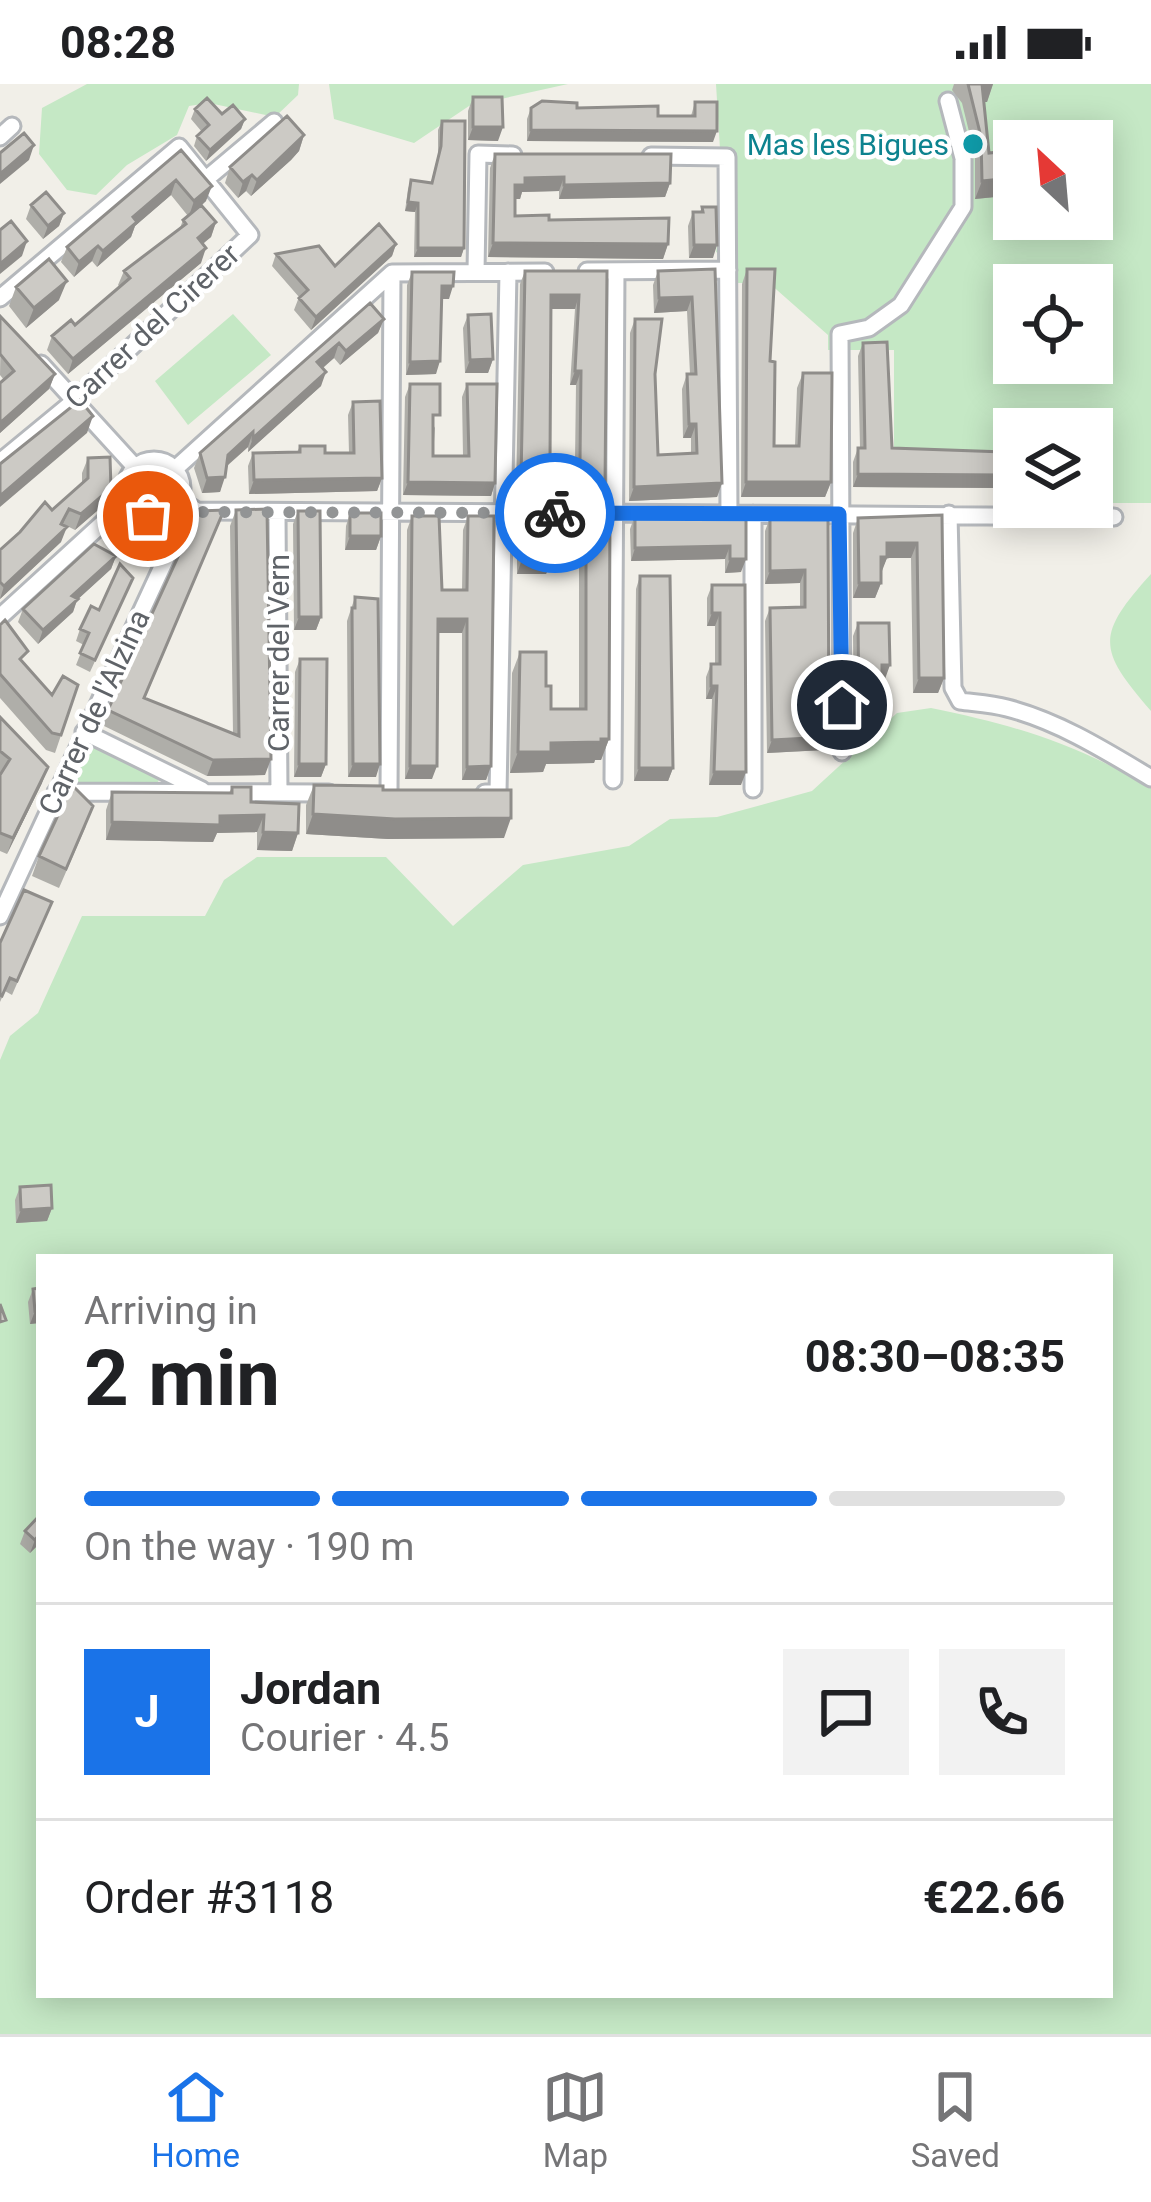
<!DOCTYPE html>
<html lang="en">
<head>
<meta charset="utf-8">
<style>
  :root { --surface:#fff; --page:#f2f2f2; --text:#202124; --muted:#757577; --line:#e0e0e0; --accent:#1a73e8 }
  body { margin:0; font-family:Roboto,sans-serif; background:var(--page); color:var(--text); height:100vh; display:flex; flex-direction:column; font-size:45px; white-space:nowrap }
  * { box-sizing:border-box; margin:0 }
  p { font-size:39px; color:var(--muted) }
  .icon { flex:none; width:66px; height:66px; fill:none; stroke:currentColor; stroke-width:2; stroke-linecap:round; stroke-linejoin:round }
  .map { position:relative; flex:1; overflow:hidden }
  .panel { position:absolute; left:36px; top:1170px; width:1077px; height:744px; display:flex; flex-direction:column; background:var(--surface); border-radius:0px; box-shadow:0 6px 30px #0003 }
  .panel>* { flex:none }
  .needle { width:78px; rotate:334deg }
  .buttons { position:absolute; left:993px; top:36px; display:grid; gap:24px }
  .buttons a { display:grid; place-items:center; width:120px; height:120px; border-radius:0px; background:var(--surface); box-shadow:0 6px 30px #0003; font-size:60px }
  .pin { position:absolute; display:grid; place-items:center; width:102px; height:102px; color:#fff; margin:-51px; border:6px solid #fff; border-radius:50%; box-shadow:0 3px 12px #0007 }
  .courier { position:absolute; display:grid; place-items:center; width:120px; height:120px; margin:-60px; border:9px solid #1a73e8; border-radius:50%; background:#fff; color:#222; box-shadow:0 3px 15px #0007 }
  .head em { font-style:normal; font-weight:700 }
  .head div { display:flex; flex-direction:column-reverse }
  .head { display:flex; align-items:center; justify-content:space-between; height:204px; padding:0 48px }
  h1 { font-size:78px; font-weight:700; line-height:90px }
  .bar { display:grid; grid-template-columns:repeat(4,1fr); gap:18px 12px; align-content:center; height:144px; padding:0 48px }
  .bar i { height:15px; border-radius:9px; background:var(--line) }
  .bar .current { background:var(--accent) }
  .bar p { grid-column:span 4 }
  .line { display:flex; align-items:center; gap:30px; padding:0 48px; border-top:3px solid var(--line) }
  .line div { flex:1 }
  .round { display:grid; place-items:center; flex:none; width:126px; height:126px; border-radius:0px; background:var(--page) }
  .status { display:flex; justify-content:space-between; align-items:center; height:84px; padding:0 60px; background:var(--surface); direction:ltr }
  .status svg { height:33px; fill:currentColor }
  .tab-bar { display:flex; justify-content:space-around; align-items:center; height:168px; border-top:3px solid var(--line); background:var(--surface); font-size:33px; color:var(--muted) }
  .tab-bar a { display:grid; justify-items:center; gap:6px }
  .tab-bar .current { color:var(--accent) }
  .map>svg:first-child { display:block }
  .green { fill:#c5e8c5; fill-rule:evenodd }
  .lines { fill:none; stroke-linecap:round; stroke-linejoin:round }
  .street-casing { stroke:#b5b8bc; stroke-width:21 }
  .street { stroke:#fff; stroke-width:15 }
  .wall { fill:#afaea9; fill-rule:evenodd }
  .shaded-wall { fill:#8f8d8a }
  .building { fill:#cccac5; stroke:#8f8d8a; stroke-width:3; fill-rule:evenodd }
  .done { stroke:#929495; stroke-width:12; stroke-dasharray:0 21.6 }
  .route { stroke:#1a73e8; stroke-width:15 }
  .culture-dot { fill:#0f9aa8; stroke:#fff; stroke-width:4.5 }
  .labels { text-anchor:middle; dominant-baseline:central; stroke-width:9; stroke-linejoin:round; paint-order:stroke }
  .culture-label { font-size:30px; fill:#0d838f; stroke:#fff; text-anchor:end }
  .street-label { font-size:30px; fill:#5f6368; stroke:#fff }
</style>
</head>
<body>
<div class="status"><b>08:28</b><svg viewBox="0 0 49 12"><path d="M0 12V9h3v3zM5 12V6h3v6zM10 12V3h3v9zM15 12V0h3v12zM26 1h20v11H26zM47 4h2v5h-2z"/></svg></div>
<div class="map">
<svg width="1151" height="1950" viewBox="0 0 1151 1950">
  <rect width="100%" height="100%" fill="#f1efe8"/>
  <path class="green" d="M87,0H299L298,11L275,33L209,19L189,22L177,51L127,81L96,111L67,106L39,70L42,24Z
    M329,0H568L469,22L414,59L334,35Z
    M716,0H1151V419H1092V345H1014V419H1005V373L894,372V266H828V251L769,199H737L736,180L716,168L723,114ZM1014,57H1092V135H1014ZM1014,201H1092V279H1014Z
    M233,230L271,271L188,341L155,297Z
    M1151,490V627C1097,565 1096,551 1151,490Z
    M931,624C1019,642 1072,659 1151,703V1950H0V976L10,952L38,929L82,832H205L224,796L257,773H386L453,842L523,781L629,762L670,735L717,733L812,707L897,629ZM39,1173H1110V1911H39Z
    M87,660L157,691L159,696L157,699L68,698Z"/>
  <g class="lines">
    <g class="street-casing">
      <path id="street" d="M0,53L12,42
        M651,72L727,73L729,431
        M205,96L274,38
        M587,187L728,186
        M476,188L478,70L513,71
        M0,214L179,63L250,151L74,317L0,378
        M41,280L135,383
        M126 404a28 28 0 1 1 56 0a28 28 0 1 1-56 0Z
        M175,385L392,189L545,188
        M180,416L197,427L540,429
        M594,429L1114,433
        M277,430L279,709
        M753,430V705
        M949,430L953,604L960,617C975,619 992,620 1007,624C1058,637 1106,667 1151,694
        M0,533L128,416
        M84,648L202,706
        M842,668L840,250L869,244L901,221L963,123V74L948,17
        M613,696L616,187
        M56,708L329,709
        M389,709L392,189
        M485,709H498L508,188
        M0,832L181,442L174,425"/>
    </g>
    <use href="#street" class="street"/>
  </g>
  <path class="wall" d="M954,0H993L987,18H983L989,69L1005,112L975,115V72L962,19L952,6Z
    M473,13L498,57L468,56V27Z
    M695,18L713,58L527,57V35L531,24H577L658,32H691Z
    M195,25L245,35L241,45L206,77L194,62L197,52L202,48L191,35Z
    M442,37L464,164L461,173H414L415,128L405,127L408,105L411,96L431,99L438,71V46Z
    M304,51L299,67L291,76L251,112L246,107L238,114L225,99L230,83Z
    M181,66L206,117L202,121L216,138L211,153L203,160L201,179L68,290L47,266L52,252L75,241L120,203L118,201L124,187L180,144L183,136L188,132L171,111L135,142L131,153L97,183L92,177L74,193L61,178L67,163Z
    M495,70L670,99L665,113L559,115V107L522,108L520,115H515V132L549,136L668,160L663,175L488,173L490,84Z
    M31,121L64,129L59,142L43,155L26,135Z
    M702,123L713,174H689L688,142L693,128H700Z
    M396,160L392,172L311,246L294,226L299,213L272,182L276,170L335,182Z
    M715,185L722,399L717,413L629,417L630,249L635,235L655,290L658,371L691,369V354H683L682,305L687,290H690L687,227L654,229L653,201L658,187Z
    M747,185L770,277L774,362H795L797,304L803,289L831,398L825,413H741L742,200Z
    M525,187H607L605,401L601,414L516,409L520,200ZM551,225H575L570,301H576L575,377H550Z
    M412,188L449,215H442L436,290L406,291L407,201Z
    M16,203L59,216L26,244L9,222Z
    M370,219L384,235L378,249L340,281L334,274L323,284L321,302L248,368V363L226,383L220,408L202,409L194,384L200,369Z
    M468,231L493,275L488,289H465L463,244Z
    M1,232L55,290L49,305L0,349V299L4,296L0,291Z
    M863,259L892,364L1004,391L999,404L853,403V378L858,364H860L858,272Z
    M410,300L435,344L433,372H463L462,313L467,300L495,399L491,412L403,411L405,313Z
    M353,318L382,394L377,407L249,410L248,382L253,369L297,368L300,362L325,369H349L348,331Z
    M88,374L105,420L75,446L63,440L61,458L0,515V466L52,426L82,399V389Z
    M524,424H610L609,655L601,676H595L594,679L546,680L543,688L510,689L512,589L520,568L546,602L551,625H579V481H550L546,490H517V445Z
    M236,426L265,691L207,692L102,641L108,626L218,442L145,614L233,649L230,442Z
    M298,427L321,533L316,546H294L293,440Z
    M350,429L381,452L376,466H345L346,442Z
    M635,431L724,435L741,488L725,489V475L631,477L630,445Z
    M942,431L944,594L938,609H913L911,474H887L881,487V499L875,514H853V449L858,434Z
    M161,432L143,475L127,468L113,455L118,442Z
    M412,432L442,506H462L463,446L468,432L491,682L486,696H462V549H438L432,695H405L407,446Z
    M770,434L828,435L829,653L824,666L767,669L765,537L770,524L800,523V499L765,500V447Z
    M116,472L111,485L77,516L73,528L38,560L18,538L23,525Z
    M640,492L673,684L668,697H634L636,505Z
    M133,494L90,588L76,581L84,561L76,557L80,545Z
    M712,501H745L741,701H709L712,615H706V593L711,580H715V542H707V514Z
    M355,513L376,693H348L347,537Z
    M858,539L885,595H882L877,631H869L866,638H854L853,552Z
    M0,541L24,579L52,611L78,601L55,669L46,666L0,614Z
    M300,575L326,680L321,693H294L295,588Z
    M0,633L42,699L7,770L0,767V691L2,689L0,688Z
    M314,701L504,754L388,755L306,750V721Z
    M232,703L251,718L298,749L292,767L257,766V748L217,749L213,758L106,756V726L112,708L229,709Z
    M86,742L59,804L32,792L39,772Z
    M47,831L12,911L5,907L0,918V859Z
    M20,1103L52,1124L47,1137L16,1139L15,1116Z
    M39,1204V1239L30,1240L28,1218L33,1205Z
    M39,1432V1460L30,1469L20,1460L25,1447Z"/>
  <path class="shaded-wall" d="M982,0H993L987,18H975Z
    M245,35L241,45L206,77L210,66Z
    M473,43H503L498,57L468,56Z
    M531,46L717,47L713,58L527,57Z
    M304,51L299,67L291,76L251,112L257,96Z
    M34,61L29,76L0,100V90Z
    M252,91L246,107L238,114L243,98Z
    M564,93L559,107L522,108L520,115H510L515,101L525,94Z
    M1012,94L1005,112L975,115L982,97Z
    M176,96L171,111L135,142L131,153L97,183L103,167L133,133Z
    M670,99L665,113L559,115L564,101Z
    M212,102L206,117L189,132L194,117Z
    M408,118L418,119L415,128L405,127Z
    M64,129L59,142L43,155L48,142Z
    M216,138L211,153L192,168L198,154Z
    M27,157L22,172L0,190V180Z
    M493,159L668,160L663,175L488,173Z
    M396,160L392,172L311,246L316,233Z
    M694,161H717L713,174H689Z
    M98,162L92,177L74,193L79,178Z
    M206,164L201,179L68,290L73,275Z
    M418,164H464L461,173H414Z
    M67,197L59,216L26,244L34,224Z
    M442,202H453L449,215H437Z
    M551,211H579L575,225H546Z
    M692,213L687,227L654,229L659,214Z
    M384,235L378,249L340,281L346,267Z
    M339,259L334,274L312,293L317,278Z
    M493,275L488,289H465L470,276Z
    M440,277L436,290L406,291L410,278Z
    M575,287H581L576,301H570Z
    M326,288L321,302L248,368L253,354Z
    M55,290L49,305L0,349V339Z
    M93,332L87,349L0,423V412Z
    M689,340H696L691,354H683Z
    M253,348L248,363L222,386L228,371Z
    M858,390L1004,391L999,404L853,403Z
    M225,393L220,408L202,409L207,394Z
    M382,394L377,407L249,410L254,396Z
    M521,396L605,401L601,414L516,409Z
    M408,398L495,399L491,412L403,411Z
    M746,398H831L825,413H741Z
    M722,399L717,413L629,417L634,403Z
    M111,404L105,420L75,446L81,430Z
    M69,425L63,440L67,443L61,458L0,515L4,502Z
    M350,452H381L376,466H345Z
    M887,459H917L911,474H887L882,487H876Z
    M554,460H586L579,481H550L546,490H517L524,469Z
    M730,462L725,475L631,477L635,464Z
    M116,472L111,485L77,516L73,528L38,560L43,546L72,512Z
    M730,475H746L741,488L725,489Z
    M805,486L800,499L765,500L770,487Z
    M859,499H881L875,514H853Z
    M712,529H720L715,542H707Z
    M299,533H321L316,546H294Z
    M438,535H467L462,549H433Z
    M882,581H890L885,595H877Z
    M919,594H944L938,609H913Z
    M711,602H717L712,615H706Z
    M871,617H882L877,631H869L866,638H854L859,625Z
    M829,653L824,666L767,669L772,656Z
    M609,655L601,676H595L594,679L546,680L543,688L510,689L518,668L551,659Z
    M271,675L265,691L207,692L213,676Z
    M299,680H326L321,693H294Z
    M353,680H380L376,693H348Z
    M410,682H437L432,695H405Z
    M491,682L486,696H462L467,683Z
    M48,683L42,699L7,770L13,754Z
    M639,684H673L668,697H634Z
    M714,688H746L741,701H709Z
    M313,730L511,734L504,754L388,755L306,750Z
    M264,731L257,748L217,749L213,758L106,756L112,738Z
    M263,748L298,749L292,767L257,766Z
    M52,1124L47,1137L16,1139L21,1126Z
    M39,1226V1239L30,1240L35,1227Z
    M39,1451V1460L30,1469L35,1456Z"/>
  <path class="building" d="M968,0H982L989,69L1009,67L1012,94L982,97L981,53Z
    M473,13H502L503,43H473Z
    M207,14L222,30L233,21L245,35L210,66L197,52L209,41L195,25Z
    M542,17L577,19V24L658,22V32H695V18H717V47L531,46V24Z
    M287,32L304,51L257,96L252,91L243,98L230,83Z
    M442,37H465L464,164H418V119L408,118L411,96L432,99L441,62Z
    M24,49L34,61L0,90V69Z
    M181,66L212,102L194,117L176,96L133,133L137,138L103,167L98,162L79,178L67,163Z
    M495,70H671L670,99L564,101V93L525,94V101H515V132L549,131V136L669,134L668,160L493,159Z
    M46,108L64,129L48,142L31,121Z
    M201,121L216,138L198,154L206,164L73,275L52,252L71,236L75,241L130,194L124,187L186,140L183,136Z
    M702,123H716L717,161H694L693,128H703Z
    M11,137L27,157L0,180V146Z
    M379,140L396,160L316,233L299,214L308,206L276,170L319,162L335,182Z
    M49,175L67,197L34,224L16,203Z
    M715,185L722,399L634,403L635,235H662L655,290L658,371L697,369L696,340H689L687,290H696L692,213L659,214L658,187Z
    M747,185H775L770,277L775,278L774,362H799L803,289H832L831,398H746Z
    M525,187H607L605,401L521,396ZM551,211H579L575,287H581L580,377H550Z
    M412,188H454L453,202H442L440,277L410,278Z
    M370,219L384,235L346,267L339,259L317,278L326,288L253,354V348L228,371L225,393L207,394L200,369Z
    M491,230L493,275L470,276L468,231Z
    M0,232L55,290L0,339V299L14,287L0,270Z
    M887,258L892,364L1004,368V391L858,390V364H865L863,259Z
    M410,300H440V331H433V372H469L467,300H497L495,399L408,398Z
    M80,316L93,332L0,412V380Z
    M380,317L382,394L254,396L253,369L300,368V362H325V369H354L353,318Z
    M110,373L111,404L81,430L69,425L61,440L67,443L4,502L0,498V466L20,448L45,418L52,426L88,394V374Z
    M134,423L161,432L147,461L131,454L118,442Z
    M524,424H610L609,655H601V658L551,659V668H518L520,568H546V602H551V625H586V460H554V469H524Z
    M267,425L271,675L213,676L108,626L199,427L224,426L144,614L239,652L236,426Z
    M298,427H320L321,533H299Z
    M350,429H381V452H350Z
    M724,430V435L746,434V475H730V462L635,464V431Z
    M942,431L944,594H919L917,459H887V473H881V499H859L858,434Z
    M412,432H439L442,506H467L468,432H494L491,682L467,683V535H438L437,682H410Z
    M770,434L828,435L829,653L772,656L770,524L805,523V486L770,487Z
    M94,460L116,472L72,512L78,515L43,546L23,525Z
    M120,480L133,494L95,576L80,569L89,549L80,545L91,522L99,526Z
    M640,492H670L673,684H639Z
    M712,501H745L746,688H714L717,602H711V580H720V529H712Z
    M355,513L378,515L380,680H353L352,524H355Z
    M5,536L28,567L20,575L52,611L63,592L78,601L61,651L52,649L0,590V541Z
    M858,539H889L890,581H882V617H871V625H859Z
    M300,575H327L326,680H299Z
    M0,633L48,683L13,754L0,749V691L10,675L0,667Z
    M72,701L93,722L66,785L39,772Z
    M314,701L383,702V706H511V734L395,735L313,730Z
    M232,703H251V718L299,720L298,749L263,748L264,731L220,732V741L112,738V708L232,709Z
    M24,806L52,818L17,897L10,894L2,912L0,911V859Z
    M51,1101L52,1124L21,1126L20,1103Z
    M39,1204V1226L35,1227L33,1205Z
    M0,1220L6,1236L0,1238Z
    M39,1432V1451L35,1456L25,1447Z"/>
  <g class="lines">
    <path class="done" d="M148,432H162L180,416L197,428L555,429"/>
    <path class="route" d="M555,429L839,430L842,621"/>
  </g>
  <circle class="culture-dot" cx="973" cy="60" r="12"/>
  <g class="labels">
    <g class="culture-label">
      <text x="949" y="60">Mas les Bigues</text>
    </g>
    <g class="street-label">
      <text transform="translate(152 242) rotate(-43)">Carrer del Cirerer</text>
      <text transform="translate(278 569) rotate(-90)">Carrer del Vern</text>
      <text transform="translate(94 628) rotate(-65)">Carrer de l'Alzina</text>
    </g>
  </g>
</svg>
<div class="buttons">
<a><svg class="needle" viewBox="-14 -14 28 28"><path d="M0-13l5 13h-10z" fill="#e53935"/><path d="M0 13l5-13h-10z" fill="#757577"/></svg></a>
<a><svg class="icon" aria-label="locate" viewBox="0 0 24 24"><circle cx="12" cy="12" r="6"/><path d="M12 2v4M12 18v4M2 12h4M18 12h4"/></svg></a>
<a><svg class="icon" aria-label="layers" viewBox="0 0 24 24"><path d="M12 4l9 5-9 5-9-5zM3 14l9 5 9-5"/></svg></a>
</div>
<div class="pin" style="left:148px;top:432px;background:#ea580c"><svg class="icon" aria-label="bag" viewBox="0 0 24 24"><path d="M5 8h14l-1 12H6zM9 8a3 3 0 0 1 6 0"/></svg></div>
<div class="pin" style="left:842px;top:621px;background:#1f2937"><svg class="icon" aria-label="home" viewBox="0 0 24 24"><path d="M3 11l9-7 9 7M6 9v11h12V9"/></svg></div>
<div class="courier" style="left:555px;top:429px"><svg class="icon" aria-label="bike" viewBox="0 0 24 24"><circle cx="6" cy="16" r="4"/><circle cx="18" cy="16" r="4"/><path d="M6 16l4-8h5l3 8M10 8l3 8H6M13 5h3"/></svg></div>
<section class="panel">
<div class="head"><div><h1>2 min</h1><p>Arriving in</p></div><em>08:30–08:35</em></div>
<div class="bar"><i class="current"></i><i class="current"></i><i class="current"></i><i></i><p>On the way · 190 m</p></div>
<div class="line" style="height:216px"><b class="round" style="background:var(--accent);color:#fff">J</b><div><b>Jordan</b><p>Courier · 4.5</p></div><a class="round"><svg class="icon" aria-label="chat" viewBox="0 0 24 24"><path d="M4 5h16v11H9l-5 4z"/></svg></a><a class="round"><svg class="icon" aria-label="phone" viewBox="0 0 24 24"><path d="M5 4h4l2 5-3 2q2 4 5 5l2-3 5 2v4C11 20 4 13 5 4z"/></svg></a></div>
<div class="line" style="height:156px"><div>Order #3118</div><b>€22.66</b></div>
</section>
</div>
<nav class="tab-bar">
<a class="current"><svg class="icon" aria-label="home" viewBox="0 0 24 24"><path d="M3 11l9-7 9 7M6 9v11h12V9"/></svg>Home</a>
<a><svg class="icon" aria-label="map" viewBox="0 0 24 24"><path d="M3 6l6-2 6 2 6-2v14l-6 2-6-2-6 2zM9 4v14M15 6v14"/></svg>Map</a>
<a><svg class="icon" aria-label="saved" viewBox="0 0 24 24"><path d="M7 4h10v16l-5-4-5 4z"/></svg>Saved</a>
</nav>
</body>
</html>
